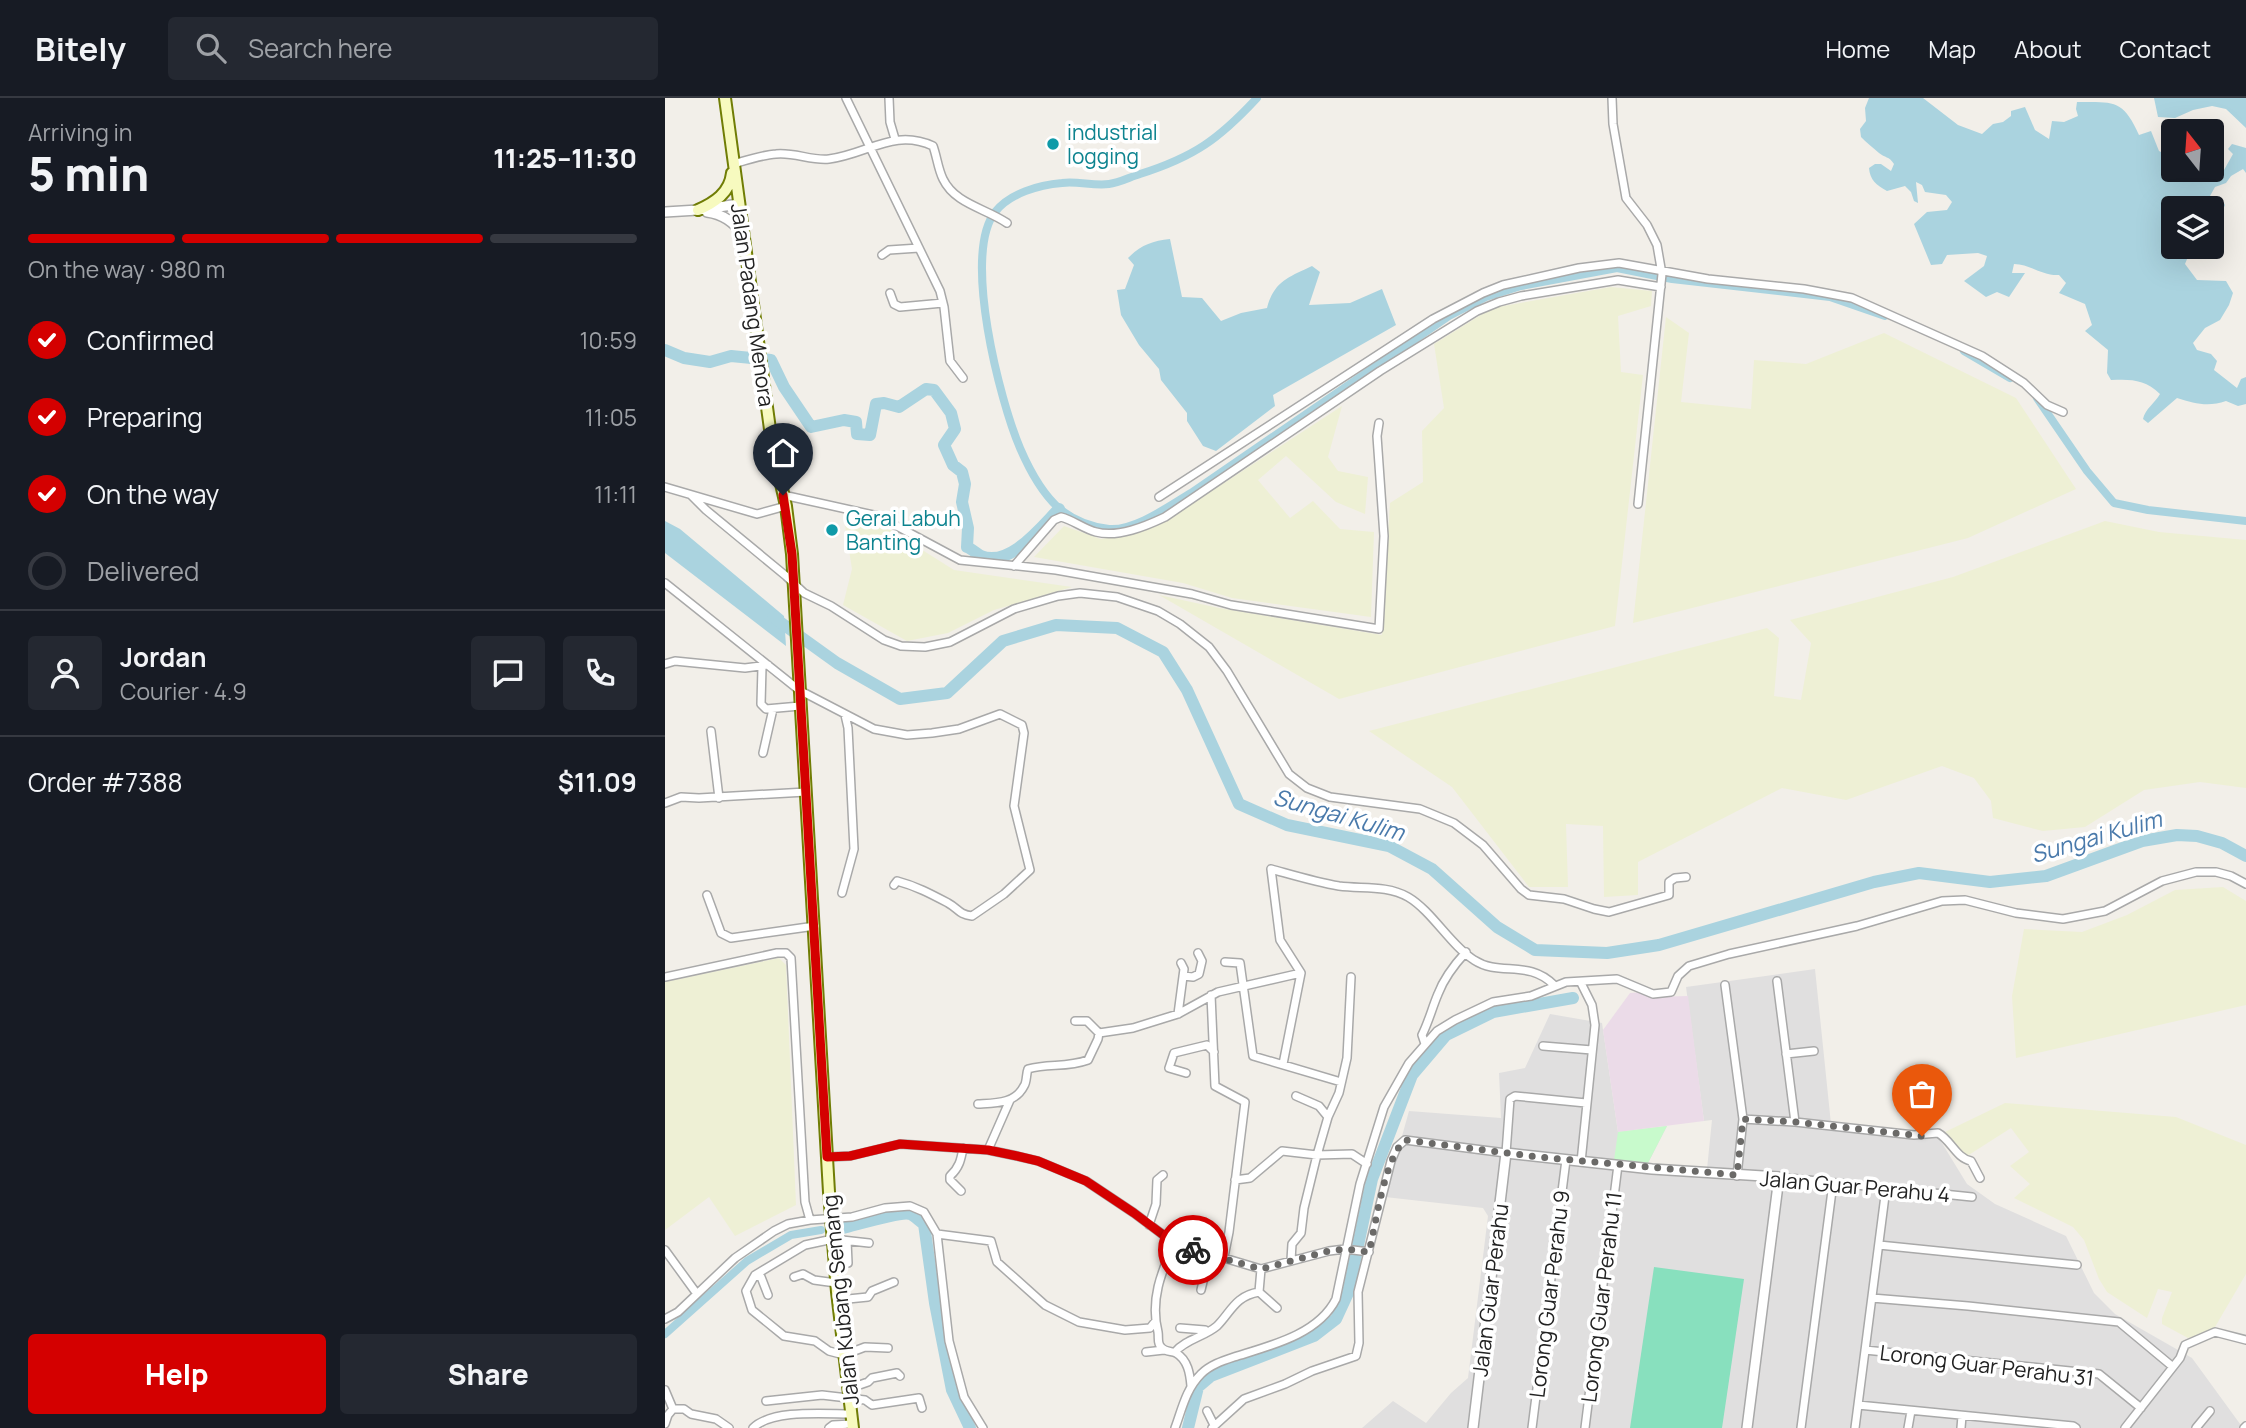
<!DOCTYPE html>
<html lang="en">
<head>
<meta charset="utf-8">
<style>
  :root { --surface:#171b24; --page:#242831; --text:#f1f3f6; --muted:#9ea1a6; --line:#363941; --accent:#d40000 }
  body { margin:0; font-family:Manrope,sans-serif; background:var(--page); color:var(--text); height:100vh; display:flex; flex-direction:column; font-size:26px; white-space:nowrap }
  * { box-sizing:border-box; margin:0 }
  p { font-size:23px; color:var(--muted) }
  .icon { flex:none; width:38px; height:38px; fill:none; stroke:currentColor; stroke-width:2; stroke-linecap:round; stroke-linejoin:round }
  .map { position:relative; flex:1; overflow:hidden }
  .panel { display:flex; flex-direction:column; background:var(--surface); width:665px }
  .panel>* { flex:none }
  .needle { width:46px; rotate:343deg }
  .tools { position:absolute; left:1496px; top:21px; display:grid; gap:14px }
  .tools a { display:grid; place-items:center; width:63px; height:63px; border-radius:7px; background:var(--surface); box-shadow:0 7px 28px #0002; font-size:35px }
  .pin { position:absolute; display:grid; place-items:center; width:60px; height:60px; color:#fff; margin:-72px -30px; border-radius:50% 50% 50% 0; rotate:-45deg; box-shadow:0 0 7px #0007 }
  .pin .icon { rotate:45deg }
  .courier { position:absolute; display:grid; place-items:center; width:70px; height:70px; margin:-35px; border:5px solid #d40000; border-radius:50%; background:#fff; color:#222; box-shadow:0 2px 9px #0007 }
  .summary em { font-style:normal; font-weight:800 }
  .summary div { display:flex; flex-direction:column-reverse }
  .summary { display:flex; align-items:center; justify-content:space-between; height:119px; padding:0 28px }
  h1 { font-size:46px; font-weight:800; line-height:52px }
  .bar { display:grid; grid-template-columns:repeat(4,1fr); gap:10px 7px; align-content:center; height:84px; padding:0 28px }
  .bar i { height:9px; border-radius:5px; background:var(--line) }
  .bar .current { background:var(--accent) }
  .bar p { grid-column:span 4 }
  .line { display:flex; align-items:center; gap:18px; padding:0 28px; border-top:2px solid var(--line) }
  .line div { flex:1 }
  .round { display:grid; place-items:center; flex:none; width:74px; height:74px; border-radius:7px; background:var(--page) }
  ol { padding:0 28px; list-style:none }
  li { display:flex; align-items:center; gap:21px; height:77px }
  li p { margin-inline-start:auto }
  li .icon { padding:7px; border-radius:50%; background:var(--accent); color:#fff; stroke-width:4 }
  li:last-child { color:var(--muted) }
  li i { width:38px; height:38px; border:4px solid var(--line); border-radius:50% }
  .cta { display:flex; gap:14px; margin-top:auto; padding:14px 28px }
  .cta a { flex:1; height:80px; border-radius:7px; background:var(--accent); color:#fff; font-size:28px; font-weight:800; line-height:80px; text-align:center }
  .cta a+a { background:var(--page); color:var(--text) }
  header { display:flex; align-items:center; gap:42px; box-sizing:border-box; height:98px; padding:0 35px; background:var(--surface); border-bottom:2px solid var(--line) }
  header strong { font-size:33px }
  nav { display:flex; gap:38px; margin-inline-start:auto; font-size:24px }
  .search { width:490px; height:63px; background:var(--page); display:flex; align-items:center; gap:18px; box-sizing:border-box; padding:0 24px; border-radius:7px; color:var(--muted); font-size:26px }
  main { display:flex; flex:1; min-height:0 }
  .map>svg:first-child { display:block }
  .residential { fill:#e0dfdf }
  .industrial { fill:#ebdbe8 }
  .farmland { fill:#eef0d5 }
  .park { fill:#c8facc }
  .pitch { fill:#88e0be }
  .water { fill:#aad3df }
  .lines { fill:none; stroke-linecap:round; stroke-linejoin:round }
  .canal { stroke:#aad3df; stroke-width:8 }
  .river { stroke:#aad3df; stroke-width:12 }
  .minor-casing { stroke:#a9a9a9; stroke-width:10 }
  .tertiary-casing { stroke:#a9a9a9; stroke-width:12 }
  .secondary-casing { stroke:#707d05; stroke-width:14 }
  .minor { stroke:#fff; stroke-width:7 }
  .tertiary { stroke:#fff; stroke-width:9 }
  .secondary { stroke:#f7fabf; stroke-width:10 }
  .done { stroke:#6b6a68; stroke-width:7; stroke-dasharray:0 12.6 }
  .route { stroke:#d40000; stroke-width:9 }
  .culture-dot { fill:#0f9aa8; stroke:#fff; stroke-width:2.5 }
  .labels { text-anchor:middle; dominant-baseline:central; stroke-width:7; stroke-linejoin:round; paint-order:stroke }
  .culture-label { font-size:21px; fill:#0d838f; stroke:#fff; text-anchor:start }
  .street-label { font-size:21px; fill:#222; stroke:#fff }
  .water-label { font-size:23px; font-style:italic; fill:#4a7aab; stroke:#fff }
</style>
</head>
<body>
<header>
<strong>Bitely</strong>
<div class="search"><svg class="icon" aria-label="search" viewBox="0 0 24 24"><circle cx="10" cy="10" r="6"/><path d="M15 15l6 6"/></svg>Search here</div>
<nav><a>Home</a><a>Map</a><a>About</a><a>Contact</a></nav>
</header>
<main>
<section class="panel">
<div class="summary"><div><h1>5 min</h1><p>Arriving in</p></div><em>11:25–11:30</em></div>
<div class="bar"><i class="current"></i><i class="current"></i><i class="current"></i><i></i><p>On the way · 980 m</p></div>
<ol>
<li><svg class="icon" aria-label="check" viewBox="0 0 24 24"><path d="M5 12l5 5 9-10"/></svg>Confirmed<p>10:59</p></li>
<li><svg class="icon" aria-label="check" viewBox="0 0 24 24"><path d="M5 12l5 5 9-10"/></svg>Preparing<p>11:05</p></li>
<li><svg class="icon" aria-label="check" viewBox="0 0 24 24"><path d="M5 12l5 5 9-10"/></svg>On the way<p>11:11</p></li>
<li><i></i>Delivered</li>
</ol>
<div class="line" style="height:126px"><a class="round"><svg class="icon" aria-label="person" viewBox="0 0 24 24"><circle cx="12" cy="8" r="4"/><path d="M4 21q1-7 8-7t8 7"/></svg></a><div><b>Jordan</b><p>Courier · 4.9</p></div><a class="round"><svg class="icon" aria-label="chat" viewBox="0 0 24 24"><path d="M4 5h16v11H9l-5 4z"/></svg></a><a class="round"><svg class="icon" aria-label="phone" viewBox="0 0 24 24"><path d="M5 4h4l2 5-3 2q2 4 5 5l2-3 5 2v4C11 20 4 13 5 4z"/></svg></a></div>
<div class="line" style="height:91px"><div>Order #7388</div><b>$11.09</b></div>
<div class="cta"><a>Help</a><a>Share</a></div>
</section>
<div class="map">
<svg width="1581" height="1330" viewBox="0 0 1581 1330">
  <rect width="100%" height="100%" fill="#f2efe9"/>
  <path class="residential" d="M1150,871L1166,1026L1272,1037L1302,1086L1330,1106L1401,1138L1429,1195L1450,1216L1527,1260L1578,1330H697L728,1303L761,1325L786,1295L803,1280L823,1118L818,1110L720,1099L744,1013L836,1020L834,975L860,970L885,916L937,925L953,1034L1002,1028L983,1065L1042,1071L1047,1022L1039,1023L1021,889Z"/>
  <path class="industrial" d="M977,894L985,899L1023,898L1039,1023L953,1034L938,932L965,895Z"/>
  <path class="farmland" d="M946,189L987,193L986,208L953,218L956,274L978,277L950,528L674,601L494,497L554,510L717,537L725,405L758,384L757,333L779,310L769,246L827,210Z
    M1001,219L1024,235L1016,304L1086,311L1089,262L1141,266L1219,235L1351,300L1411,391L1303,440L968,525Z
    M677,308L663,359L673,373L703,379L700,416L671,404L621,358L593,382L625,420L648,403L675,431L709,434L706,519L567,500L518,485L369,459L399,428L436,441L476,434L519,411Z
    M179,421L213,424L289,472L407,489L329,512L283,535L242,543L178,507L187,471Z
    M1440,423L1494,434L1581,442V690L1535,684L1479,692L1420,729L1378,733L1328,720L1326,703L1309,680L1277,668L1181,702L1117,690L973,764V797L939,799L938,728L901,726L903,789H864L787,689L704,633L1102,530L1114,540L1109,598L1136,602L1146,545L1125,522L1288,479Z
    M1558,789L1581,803V907L1351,960L1347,898L1359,831L1417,834L1462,817L1510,792Z
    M114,860L121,867L131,1107L70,1138L44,1099L0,1132V884Z
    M1340,1005L1511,1019L1581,1047V1176L1550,1229L1535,1237L1523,1240L1497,1226V1220L1507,1194L1493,1191L1482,1220L1442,1194L1434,1181L1419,1142L1408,1129L1349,1100L1365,1086L1345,1068L1364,1054L1346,1030L1299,1060L1280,1034Z"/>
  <path class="park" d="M1002,1028L983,1065L949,1062L953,1034Z"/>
  <path class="pitch" d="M989,1169L1079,1181L1057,1330H965Z"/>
  <path class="water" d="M1204,0H1258L1293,27L1317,36L1328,26L1338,24L1346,18V13L1360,9L1370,32L1384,41L1387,23L1399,24L1413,18L1411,11L1412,4C1449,4 1458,1 1474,37L1486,33L1494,53L1502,57L1508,54V72H1529L1532,83L1544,79L1552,71L1559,72L1568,56L1563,51L1567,46L1581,50V75L1578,71L1566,78L1561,85L1550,89L1545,98L1557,102L1560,107C1557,114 1555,121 1547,123V110H1508V149H1527L1520,166L1532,182L1561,183L1568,195L1564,207L1555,222L1540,230L1528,245L1532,252L1546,256L1552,263L1549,272L1572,290L1576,281L1581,279V306L1573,308L1561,303C1544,309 1530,306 1512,300L1483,325L1478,321C1480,311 1490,305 1495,296C1480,281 1465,281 1446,282L1442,275L1443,252L1420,233L1427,227L1420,206L1394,195L1401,185L1394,177C1377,178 1365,166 1349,166L1347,175H1360L1344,199L1332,194L1321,199L1299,183L1319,168L1322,158L1313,155L1282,157L1277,166L1266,167L1249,126L1262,114L1282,112L1287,104L1281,97L1260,94L1257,87L1251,84L1253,105L1249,103L1246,94L1240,88L1222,93C1211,87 1205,82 1204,70L1210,66H1216L1226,73L1229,66C1224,58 1220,60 1214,55C1208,50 1201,44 1196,39L1195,31L1201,23L1200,10Z
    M1489,0H1581V30L1561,11L1547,8L1528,12L1510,20L1493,19Z
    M505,141L517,199L537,200L556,223L576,215L602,210C609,183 624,179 647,168L655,174L644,207L685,205L717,191L731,227L608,297L610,308L551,353L538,348L522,323V315L496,282L494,271L474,247L456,217L452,192L460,191L469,167L463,160C476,147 487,143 505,141Z
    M0,423L15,431L119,518L121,548L0,455Z"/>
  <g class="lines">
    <path class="canal" d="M592,0C554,41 529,59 475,76C465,79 454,85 444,86C429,88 412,83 397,85C374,87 345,95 330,114C297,157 335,303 355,350C364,371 378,397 396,412C410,423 426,429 444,431C470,433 504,408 526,395L784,218L821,199L856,188L952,170L1007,181L1165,199L1220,218
      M1299,253L1345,280
      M1372,300L1422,373L1449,405L1483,412L1581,423
      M0,1236L82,1163L126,1137L156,1132"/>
    <path class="river" d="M0,252L19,260L45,264L66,258L106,262L119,289L146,329L179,322L191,324L192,336L205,337L211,306L219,305L234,309L261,291L269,292L286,315L290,331L279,347L288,367L297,374L300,386L297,404L303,430L302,449C307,451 312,456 316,458C345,470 377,428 394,411
      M108,519L172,565L235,601L282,595L338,543L391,527L452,530L498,554L522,592L574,706L622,727L724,748L767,771L832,829L870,852L942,855L994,847L1209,784L1254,775L1325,784L1381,778L1477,743L1512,737L1532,738L1557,745L1581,758
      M178,1130C191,1127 236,1113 245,1116C250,1118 254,1123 259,1126L270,1205L287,1292L305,1330
      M523,1330L533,1289L546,1278L649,1238L671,1221L683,1195L707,1081L747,977L781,937L828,914L908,900"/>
    <g class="minor-casing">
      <path id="minor" d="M181,0L275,193L279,209L285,263L298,280
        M224,0L225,24L230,41
        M947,0L948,26L961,100L982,127L992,147L997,176L973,406
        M68,66C82,62 97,57 111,56C129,54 147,63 164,61C203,56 229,30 268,48C272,59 273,71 278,81C290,106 320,110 342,125
        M217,157L224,152L254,150
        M225,195L229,206L235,209L278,205
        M0,389L92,416L121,408
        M26,397L41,412L121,478L139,495L166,508L219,542L236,548L260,549L285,544L349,511L393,498L415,495L452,499L493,513L515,526L544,549L562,573L624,676L642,690L665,699L755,711L789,725L818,747L856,791L864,797L899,801L929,811L944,814L1004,797V784L1010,780L1021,779
        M118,397L213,418L295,462L391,472L527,496L566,507L714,531L719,438L712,338L714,325
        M494,399L768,221L818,195L838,187L914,170L954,165L1043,181L1139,191L1187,200L1317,258L1359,285L1382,307L1398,314
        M349,468L389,422L396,419C408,422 419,431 431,434C453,440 481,428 500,419L715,273L812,213L834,204L856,198L953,182L996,189
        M0,485L134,592L209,631L242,637L267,635L294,631L335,616L357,627L359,635L349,708L365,772L339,796L307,818C293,816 294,811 283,805C266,796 251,788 232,783L229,787
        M0,566L10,563L80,570L103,567
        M97,569L96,606L101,611L135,608
        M46,633L54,700
        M98,655L108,611
        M0,705L16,699L34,700L141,694
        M177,795L189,751L183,630L180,617
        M42,797L56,835L66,840L150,828
        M560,864L575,865L588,958L676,984
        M518,878L528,879L534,876L537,863L533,855
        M0,879L112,855H121L126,860L140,1104L145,1122
        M1112,883L1130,1024
        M916,885L927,907L930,927L916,1064
        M1060,887L1078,1021L1072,1078
        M546,897L550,988L580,1004L564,1134L559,1159
        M513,916L519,871L516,865
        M410,923H422L434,935L468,930L513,916L553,894L636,875
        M760,946L757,937C764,923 767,910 773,896C779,880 789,867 801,854
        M878,948L927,952
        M1121,956L1149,953
        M618,966L636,875L615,842L606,771C628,777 651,784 674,788C697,791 722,787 743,799C767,813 786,848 809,862C835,879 863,861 889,887
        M521,975L504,970L509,955L542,947L549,954
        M631,998L654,1008L663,1019
        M313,1006C330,1005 350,1006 359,988C362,984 361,976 363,971C384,965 401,970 423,962L433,941L434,935
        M1078,1021L1130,1024L1249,1037L1273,1035C1286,1042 1291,1060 1306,1063L1315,1080
        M323,1052L345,1002
        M162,1059L185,1058L235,1046L323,1052L352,1058L373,1063L421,1083L469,1115L509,1145L596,1171L664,1153L680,1151L704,1154
        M1114,1079L1307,1099
        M570,1082L585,1080L617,1053L652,1057L687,1056L702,1066
        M296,1093L285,1082V1078C294,1070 296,1062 298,1050
        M484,1127L491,1106L492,1082L498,1077
        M272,1136L326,1143L332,1164L380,1207L414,1224L460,1232L485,1230L489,1225
        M204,1145L168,1141L140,1147L90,1177L81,1193L87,1212L119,1238L150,1243L164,1253L179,1257L200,1249L223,1250
        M509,1145C496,1175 485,1202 493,1234C494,1240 492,1245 496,1249C500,1254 506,1253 511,1255C523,1262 525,1276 526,1288
        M1214,1147L1412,1167
        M0,1152L32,1196
        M536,1154V1165L541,1171L536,1192
        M626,1162L627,1146L636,1135L639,1110L652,1057L663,1019L674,995L682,960L686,879
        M170,1167L183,1165L182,1143
        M596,1171L594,1194L612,1210
        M90,1177L96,1179L103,1197
        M129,1179L138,1176L149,1182L171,1185
        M1207,1200L1303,1208L1454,1224L1508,1269
        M173,1202L203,1199L207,1193L229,1184
        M0,1221L13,1214L70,1160L109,1133L123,1126L145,1122L187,1119L220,1110L245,1108L259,1114L272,1136L284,1243L299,1299L318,1330
        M515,1230L540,1232
        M1200,1252L1434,1276L1476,1310
        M481,1254L499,1252
        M510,1254C521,1241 539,1239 552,1228C566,1214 570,1198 594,1194
        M183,1291L203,1284L207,1280L232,1275L235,1278
        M0,1292L8,1311
        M101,1303L157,1297L200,1302L207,1307L254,1300L257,1310
        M1193,1307L1408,1328L1411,1330
        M8,1311H19L26,1316L51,1321L64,1330
        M542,1313L549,1327
        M0,1326L3,1317L8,1311
        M88,1330C107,1311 160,1316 186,1316
        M164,1330L168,1327L187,1326
        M510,1330C517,1311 521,1291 536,1276C545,1267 557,1263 569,1259C604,1248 653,1237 671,1201L695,1086L719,1009L744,965L772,933L790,922L828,904L866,898L901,884L952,881L988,896L1006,894L1013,878L1024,868L1064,856L1192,828L1277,803L1300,802L1351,815L1398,821L1440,813L1497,783L1531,774H1551L1566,778L1581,786
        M547,1330L579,1301L620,1286L647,1273L691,1258L694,1245L693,1194L726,1063L732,1049L740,1042L841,1055L845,1001L850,998L921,1005
        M867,1330L901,1062
        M920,1330L953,1067
        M1136,1330L1168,1085
        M1190,1330L1221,1090
        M1243,1330L1246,1313
        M1296,1330L1297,1318
        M1460,1330L1515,1260L1520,1247L1550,1234L1581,1242
        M1531,1330L1545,1313
        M1579,1330L1581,1328"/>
    </g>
    <g class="tertiary-casing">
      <path id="tertiary" d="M0,114L33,112L74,106
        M42,114C58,116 68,124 78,136
        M808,1330L841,1055L987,1071L1114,1079L1082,1330"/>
    </g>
    <g class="secondary-casing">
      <path id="secondary" d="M60,0L107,346L121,408L127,456L164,1094L172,1194L188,1330
        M33,112C49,105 65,95 67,75"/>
    </g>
    <use href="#minor" class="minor"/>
    <use href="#tertiary" class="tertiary"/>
    <use href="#secondary" class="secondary"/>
  </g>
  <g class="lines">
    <path class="done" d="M528,1152L596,1171L664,1153L680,1151L704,1154C711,1126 719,1061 740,1042L874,1059L1072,1077L1078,1021L1130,1024L1257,1038"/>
    <path class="route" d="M118,397L127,456L162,1059L185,1058L235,1046L323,1052L352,1058L373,1063L421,1083L469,1115L509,1145L528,1152"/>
  </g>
  <g class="culture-dot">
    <circle cx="388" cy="46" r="7"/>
    <circle cx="167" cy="432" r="7"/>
  </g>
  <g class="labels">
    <g class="culture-label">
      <text x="402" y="34">industrial<tspan x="402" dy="24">logging</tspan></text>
      <text x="181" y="420">Gerai Labuh<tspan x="181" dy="24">Banting</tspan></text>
    </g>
    <g class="street-label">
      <text transform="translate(88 207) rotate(82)">Jalan Padang Menora</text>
      <text transform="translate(1190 1088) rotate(5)">Jalan Guar Perahu 4</text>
      <text transform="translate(825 1192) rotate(-83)">Jalan Guar Perahu</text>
      <text transform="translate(884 1196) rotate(-83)">Lorong Guar Perahu 9</text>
      <text transform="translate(936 1199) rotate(-83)">Lorong Guar Perahu 11</text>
      <text transform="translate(175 1202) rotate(-96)">Jalan Kubang Semang</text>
      <text transform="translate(1322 1267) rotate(7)">Lorong Guar Perahu 31</text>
    </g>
    <g class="water-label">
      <text transform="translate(674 716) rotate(16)">Sungai Kulim</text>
      <text transform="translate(1431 738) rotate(-16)">Sungai Kulim</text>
    </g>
  </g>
</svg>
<div class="tools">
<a><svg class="needle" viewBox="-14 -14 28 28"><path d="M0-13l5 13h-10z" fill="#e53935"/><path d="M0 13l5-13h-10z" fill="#9ea1a6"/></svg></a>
<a><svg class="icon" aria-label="layers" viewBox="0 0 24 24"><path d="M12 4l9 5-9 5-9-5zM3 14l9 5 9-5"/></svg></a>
</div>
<div class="pin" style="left:1257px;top:1038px;background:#ea580c"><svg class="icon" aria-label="bag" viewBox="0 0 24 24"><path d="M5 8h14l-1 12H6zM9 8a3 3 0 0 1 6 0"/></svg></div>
<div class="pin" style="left:118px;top:397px;background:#1f2937"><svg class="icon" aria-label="home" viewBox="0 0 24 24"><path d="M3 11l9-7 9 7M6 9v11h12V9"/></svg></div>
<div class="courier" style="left:528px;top:1152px"><svg class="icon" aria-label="bike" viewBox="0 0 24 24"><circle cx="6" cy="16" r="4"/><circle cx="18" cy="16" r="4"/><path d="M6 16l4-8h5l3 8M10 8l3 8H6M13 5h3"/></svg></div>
</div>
</main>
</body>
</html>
